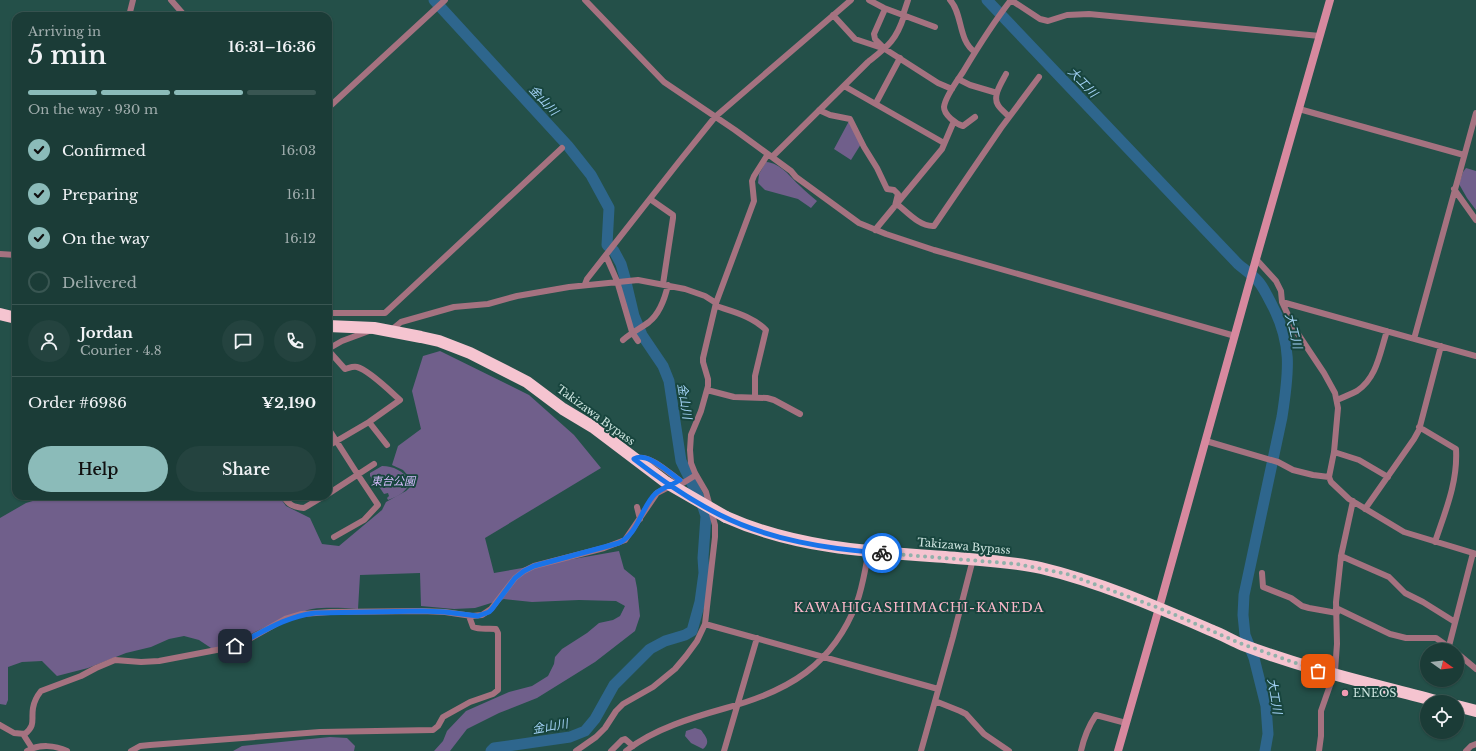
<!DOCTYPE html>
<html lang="en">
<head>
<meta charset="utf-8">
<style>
  :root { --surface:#1b3c37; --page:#24433f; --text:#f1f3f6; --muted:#a0adad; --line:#395652; --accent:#8bbbb9 }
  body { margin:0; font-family:"Libre Baskerville","Noto Sans JP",serif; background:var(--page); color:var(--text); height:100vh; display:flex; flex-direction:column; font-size:15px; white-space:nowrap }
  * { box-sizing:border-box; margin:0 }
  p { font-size:13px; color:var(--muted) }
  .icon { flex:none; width:22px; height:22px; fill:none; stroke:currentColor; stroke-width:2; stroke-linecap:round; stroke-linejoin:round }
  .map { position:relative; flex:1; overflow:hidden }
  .panel { position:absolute; left:12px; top:12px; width:320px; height:488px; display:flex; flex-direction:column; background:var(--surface); border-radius:12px; box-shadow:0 1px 3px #0004,0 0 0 1px var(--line) }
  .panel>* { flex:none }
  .needle { width:26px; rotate:104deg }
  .fabs { position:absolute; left:1420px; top:643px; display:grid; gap:8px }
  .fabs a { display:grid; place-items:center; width:44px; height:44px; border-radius:50%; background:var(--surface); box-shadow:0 1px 3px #0004,0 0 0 1px var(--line); font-size:20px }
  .pin { position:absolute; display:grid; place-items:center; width:34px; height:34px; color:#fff; margin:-17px; border-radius:8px; box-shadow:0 2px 6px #0006 }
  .courier { position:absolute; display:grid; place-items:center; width:40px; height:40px; margin:-20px; border:3px solid #1a73e8; border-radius:50%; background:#fff; color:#222; box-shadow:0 1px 5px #0007 }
  .headline em { font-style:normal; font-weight:600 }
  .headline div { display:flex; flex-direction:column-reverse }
  .headline { display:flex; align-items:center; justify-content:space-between; height:68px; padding:0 16px }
  h1 { font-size:26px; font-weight:600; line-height:30px }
  .bar { display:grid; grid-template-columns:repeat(4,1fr); gap:6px 4px; align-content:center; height:48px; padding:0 16px }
  .bar i { height:5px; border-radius:3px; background:var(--line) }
  .bar .selected { background:var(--accent) }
  .bar p { grid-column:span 4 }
  .line { display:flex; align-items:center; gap:10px; padding:0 16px; border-top:1px solid var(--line) }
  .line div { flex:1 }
  .round { display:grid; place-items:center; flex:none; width:42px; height:42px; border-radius:21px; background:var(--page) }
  ol { padding:0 16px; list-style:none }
  li { display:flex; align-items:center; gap:12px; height:44px }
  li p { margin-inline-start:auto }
  li .icon { padding:4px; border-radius:50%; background:var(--accent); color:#111; stroke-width:4 }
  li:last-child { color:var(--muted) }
  li i { width:22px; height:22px; border:2px solid var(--line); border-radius:50% }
  .cta { display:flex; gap:8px; margin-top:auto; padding:8px 16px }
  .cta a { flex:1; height:46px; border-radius:24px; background:var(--accent); color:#111; font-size:16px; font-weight:600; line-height:46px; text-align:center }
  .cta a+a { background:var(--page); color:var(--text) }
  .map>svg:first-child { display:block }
  .green { fill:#705f8b }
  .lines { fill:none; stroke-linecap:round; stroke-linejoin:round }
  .river { stroke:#2e668d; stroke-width:11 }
  .street { stroke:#a57280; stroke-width:6 }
  .secondary { stroke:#d7899f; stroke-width:8 }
  .highway { stroke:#f5c4d0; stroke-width:12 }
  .highway-bridge { stroke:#f5c4d0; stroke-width:12 }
  .done { stroke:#92b1ab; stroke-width:4; stroke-dasharray:0 7.2 }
  .route { stroke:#1a73e8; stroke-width:5 }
  .poi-dot { fill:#f19ab2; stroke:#18453e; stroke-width:1.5 }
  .labels { text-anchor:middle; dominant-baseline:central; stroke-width:4; stroke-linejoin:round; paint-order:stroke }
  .street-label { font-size:11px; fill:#cee5e0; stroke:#18453e }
  .park-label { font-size:11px; font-style:italic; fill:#d3bbfb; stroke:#18453e }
  .poi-label { font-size:11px; fill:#cee5e0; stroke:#18453e; text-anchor:start }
  .water-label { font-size:12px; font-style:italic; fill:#a2d1f4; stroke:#18453e }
  .quarter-label { font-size:13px; letter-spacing:1px; fill:#fab7c9; stroke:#18453e }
</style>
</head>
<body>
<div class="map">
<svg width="1476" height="751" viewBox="0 0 1476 751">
  <rect width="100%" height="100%" fill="#245049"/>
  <path class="green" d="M849,121L861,144L851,160L834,149Z
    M766,162C781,163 790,177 800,186C805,191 811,196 817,201L811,208L798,199L765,190L758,183L759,174Z
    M1466,168L1476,171V210L1467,198L1459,184L1463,172Z
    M440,351L529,395L574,435L601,468L485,538L494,573L619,551L624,569L635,578L637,588L640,616L635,631L595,662L537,698L499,713L467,729L450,751H434L443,741L447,731L466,711L509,692L532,686L548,676L554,664L555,657L562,649L587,633L599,623L613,620L620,616L625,606L616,601L579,600L532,602L504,599L475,608L454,609L421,606L420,573L360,575L358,609C343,608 327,607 312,609C306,610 300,613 294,615C267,624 243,639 217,652L199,640L184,636L169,639L151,647L126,653L88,668L57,676L42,661L22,662L8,667V700L6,705L0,704V518L26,503L49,496H279L286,506L310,518L322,544L339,546L382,510L386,502L406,491L411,486V479L403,470L392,465L398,446L421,429L412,391L423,356Z
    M382,466C394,466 402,471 410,480C409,491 398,496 388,500L387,498L389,496L388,493L384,494L378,485L380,483L377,478L373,480L370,476V473Z
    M695,728L701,730C706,737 711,742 703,749L691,743L685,736L686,731Z
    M330,737L347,738L355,746L354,751H233L242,746Z"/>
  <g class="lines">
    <path class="river" d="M434,0L568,146L591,175L609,208L607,245L614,251L621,264L625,278L634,316L642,335L663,366L669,381L681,461L702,504L706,516L703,558L704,573L700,602L692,631L685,635L665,641L650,649L614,685L595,719L585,731L570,737L494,748L491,751
      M987,0L1238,264C1244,269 1251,274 1257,280C1263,286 1266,294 1270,301C1293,342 1289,372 1282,417L1244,595L1243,615L1245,635L1254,658L1266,706L1268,734L1265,751"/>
    <path class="street" d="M171,0L185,16
      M585,0L664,82L735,130L791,171L796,177L859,223L886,234L934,250L1235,336
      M869,0L884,8L935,27
      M950,0C963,14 958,41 975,52
      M1011,0L1040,19L1048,21L1067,15L1089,14L1320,36
      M833,15L855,39L885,49L938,83L952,89
      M903,15L908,0
      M129,16L133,0
      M885,49L875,39L874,34L885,9
      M1006,74C1002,82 992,96 998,105C1000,109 1006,113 1009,117
      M958,79L970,85L997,93
      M844,86L944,143
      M876,103L900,58
      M328,108L445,0
      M1299,109L1464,155
      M819,110L830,115L850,119L864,147L877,168L887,189L894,190L898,194L895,206
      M975,117L963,126C956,124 944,115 944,107C945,97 957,81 963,72C978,47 993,23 1011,0
      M772,157L868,62C887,47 896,41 904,16
      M1454,189L1476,220
      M650,199L673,215V218L663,284
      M897,204C907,212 920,227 934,226L1001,128L1039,77
      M875,230L942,149L954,121
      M0,254L16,255
      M606,256L617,281L632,332L638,341
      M1256,259L1276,281L1281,291L1282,302L1294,328L1324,373L1335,393L1338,408L1334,452L1329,477L1331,482L1349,499L1404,532L1476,554
      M585,284L587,279L678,163L715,117L851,0
      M1282,302L1476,356
      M716,306C734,312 752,316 766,330L755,376V397
      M328,313H385L562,148
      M390,331L401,322L454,307L488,304L517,296L569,287L638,280L685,289L705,296L716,303
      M1414,339L1476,113
      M623,340C631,333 641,328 649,322C659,314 665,298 668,285
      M328,349L342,341L369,331
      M328,350L345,369C349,368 353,366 357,367C369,370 391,392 400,400L369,422L328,446
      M707,390L734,397L767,398L774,400L800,414
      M1337,400C1344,397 1351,394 1357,391C1377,378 1380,352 1387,331
      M369,422L387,445
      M1419,427L1456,449C1458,482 1445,512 1435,542
      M328,428L358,475L378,505L364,520L334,537
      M1206,441L1278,462L1293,470L1313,475L1329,477
      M1334,452L1359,460L1388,477
      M636,458C652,455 670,474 683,483L696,475
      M328,494L374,464
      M283,496C289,505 293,507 304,508L324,496
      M637,507L640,519
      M1365,509L1414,439L1419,430L1441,346
      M1341,556L1389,577L1405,593L1423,602L1455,622
      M1262,573L1263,587L1291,598L1302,606L1309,608L1337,613
      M1336,608L1390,634L1406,638H1436L1453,650
      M705,624L938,689
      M1449,646L1473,553
      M1457,653L1476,669
      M935,701L960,711L966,714L984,734L1009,751
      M0,725L14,733L25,734C36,725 31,720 33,708C34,702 37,696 41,691L81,676L96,668L115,660L141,662L159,661L227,648L244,642L285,619L302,614L330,612L422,611L445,612L472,616L482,615L491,609L515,578L524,571L534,566L604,548L625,540L657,493L680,481
      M23,734L32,748
      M27,751C39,744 55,745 67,751
      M131,751L140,746L150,745L320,732L433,730L438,726L443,717L470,702L493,694L498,690V633L496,629C488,628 480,630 473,627L469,616
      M576,751L596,737L605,728L616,711L623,704L653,687L675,669L686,656L697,641L705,624L715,537V525L706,492L695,473L691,463L690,450L691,435L701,411L708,386V379L703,362V358L716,303L754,201L752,181L754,176L768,154
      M611,751L622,740L625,739L633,746
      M626,751C653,729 694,717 726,708C789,691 833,665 857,602C863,586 865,568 869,552
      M724,751L757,638
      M921,751L953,637L973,559
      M1081,751C1084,737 1088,727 1096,715L1126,723
      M1319,751L1321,736V711L1335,671L1337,644L1336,602L1341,556L1353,501
      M1466,751L1471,746L1476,744"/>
    <path class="secondary" d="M1118,751L1159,608L1256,259L1330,0"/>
    <path class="highway" d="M0,314L16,318
      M328,326L374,328L421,337L439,341L470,353L527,382L563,409L593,427L667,483
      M726,517C795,548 870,552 945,557C977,560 1009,561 1041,568C1100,582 1157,607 1213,631C1223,635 1233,641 1243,645C1309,670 1373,684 1440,702
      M1457,706L1476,711"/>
    <path class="highway-bridge" d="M667,483L726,517"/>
  </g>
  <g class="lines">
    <path class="done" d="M882,553L1017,564L1067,574L1159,608L1242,644L1318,671"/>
    <path class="route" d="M235,646C263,632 284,617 315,613L422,611L445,612L478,616L489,612L492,609L515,578L524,571L534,566L619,543C638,534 641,508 655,494C662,488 672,485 680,480C669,473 647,451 634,459C661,480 690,500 720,515C770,540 827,549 882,553"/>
  </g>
  <circle class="poi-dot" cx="1345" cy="693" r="4"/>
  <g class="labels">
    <g class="street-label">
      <text transform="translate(596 415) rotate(36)">Takizawa Bypass</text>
      <text transform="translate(964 546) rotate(5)">Takizawa Bypass</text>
    </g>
    <g class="park-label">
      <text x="393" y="481">東台公園</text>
    </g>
    <g class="poi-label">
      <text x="1353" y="693">ENEOS</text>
    </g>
    <g class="water-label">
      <text transform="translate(1083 82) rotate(46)">大工川</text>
      <text transform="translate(544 100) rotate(47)">金山川</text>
      <text transform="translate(1294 331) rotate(76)">大工川</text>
      <text transform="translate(685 401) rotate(81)">金山川</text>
      <text transform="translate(1275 696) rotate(80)">大工川</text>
      <text transform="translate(550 726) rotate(-10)">金山川</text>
    </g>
    <g class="quarter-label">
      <text x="919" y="607">KAWAHIGASHIMACHI-KANEDA</text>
    </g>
  </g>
</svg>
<div class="fabs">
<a><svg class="needle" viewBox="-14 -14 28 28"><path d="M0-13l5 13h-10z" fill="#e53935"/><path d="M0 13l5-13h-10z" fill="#a0adad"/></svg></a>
<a><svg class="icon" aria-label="locate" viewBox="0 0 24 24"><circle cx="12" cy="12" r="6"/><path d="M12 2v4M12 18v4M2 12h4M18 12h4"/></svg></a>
</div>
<div class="pin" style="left:1318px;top:671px;background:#ea580c"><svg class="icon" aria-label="bag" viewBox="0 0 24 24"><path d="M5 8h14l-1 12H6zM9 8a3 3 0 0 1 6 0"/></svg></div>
<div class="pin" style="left:235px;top:646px;background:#1f2937"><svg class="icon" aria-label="home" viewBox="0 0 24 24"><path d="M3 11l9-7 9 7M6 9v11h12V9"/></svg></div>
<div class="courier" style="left:882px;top:553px"><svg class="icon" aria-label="bike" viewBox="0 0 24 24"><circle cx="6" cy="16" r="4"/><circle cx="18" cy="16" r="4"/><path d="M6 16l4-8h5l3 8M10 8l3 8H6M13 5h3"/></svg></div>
<section class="panel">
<div class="headline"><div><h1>5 min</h1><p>Arriving in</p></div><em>16:31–16:36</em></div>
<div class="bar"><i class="selected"></i><i class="selected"></i><i class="selected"></i><i></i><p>On the way · 930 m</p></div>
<ol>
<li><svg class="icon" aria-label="check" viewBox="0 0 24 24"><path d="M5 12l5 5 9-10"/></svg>Confirmed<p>16:03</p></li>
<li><svg class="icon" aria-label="check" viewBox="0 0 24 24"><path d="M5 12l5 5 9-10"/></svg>Preparing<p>16:11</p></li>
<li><svg class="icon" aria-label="check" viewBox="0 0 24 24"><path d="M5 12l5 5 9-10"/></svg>On the way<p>16:12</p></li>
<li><i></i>Delivered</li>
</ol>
<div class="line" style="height:72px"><a class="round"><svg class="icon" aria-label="person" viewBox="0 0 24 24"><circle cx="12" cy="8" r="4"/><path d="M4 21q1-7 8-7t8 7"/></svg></a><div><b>Jordan</b><p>Courier · 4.8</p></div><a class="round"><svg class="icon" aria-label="chat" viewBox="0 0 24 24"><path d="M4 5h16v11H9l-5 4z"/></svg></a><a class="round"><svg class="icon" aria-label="phone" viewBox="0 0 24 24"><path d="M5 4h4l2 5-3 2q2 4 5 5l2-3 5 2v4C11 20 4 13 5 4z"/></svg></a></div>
<div class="line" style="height:52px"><div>Order #6986</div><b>¥2,190</b></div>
<div class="cta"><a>Help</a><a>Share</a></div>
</section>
</div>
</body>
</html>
